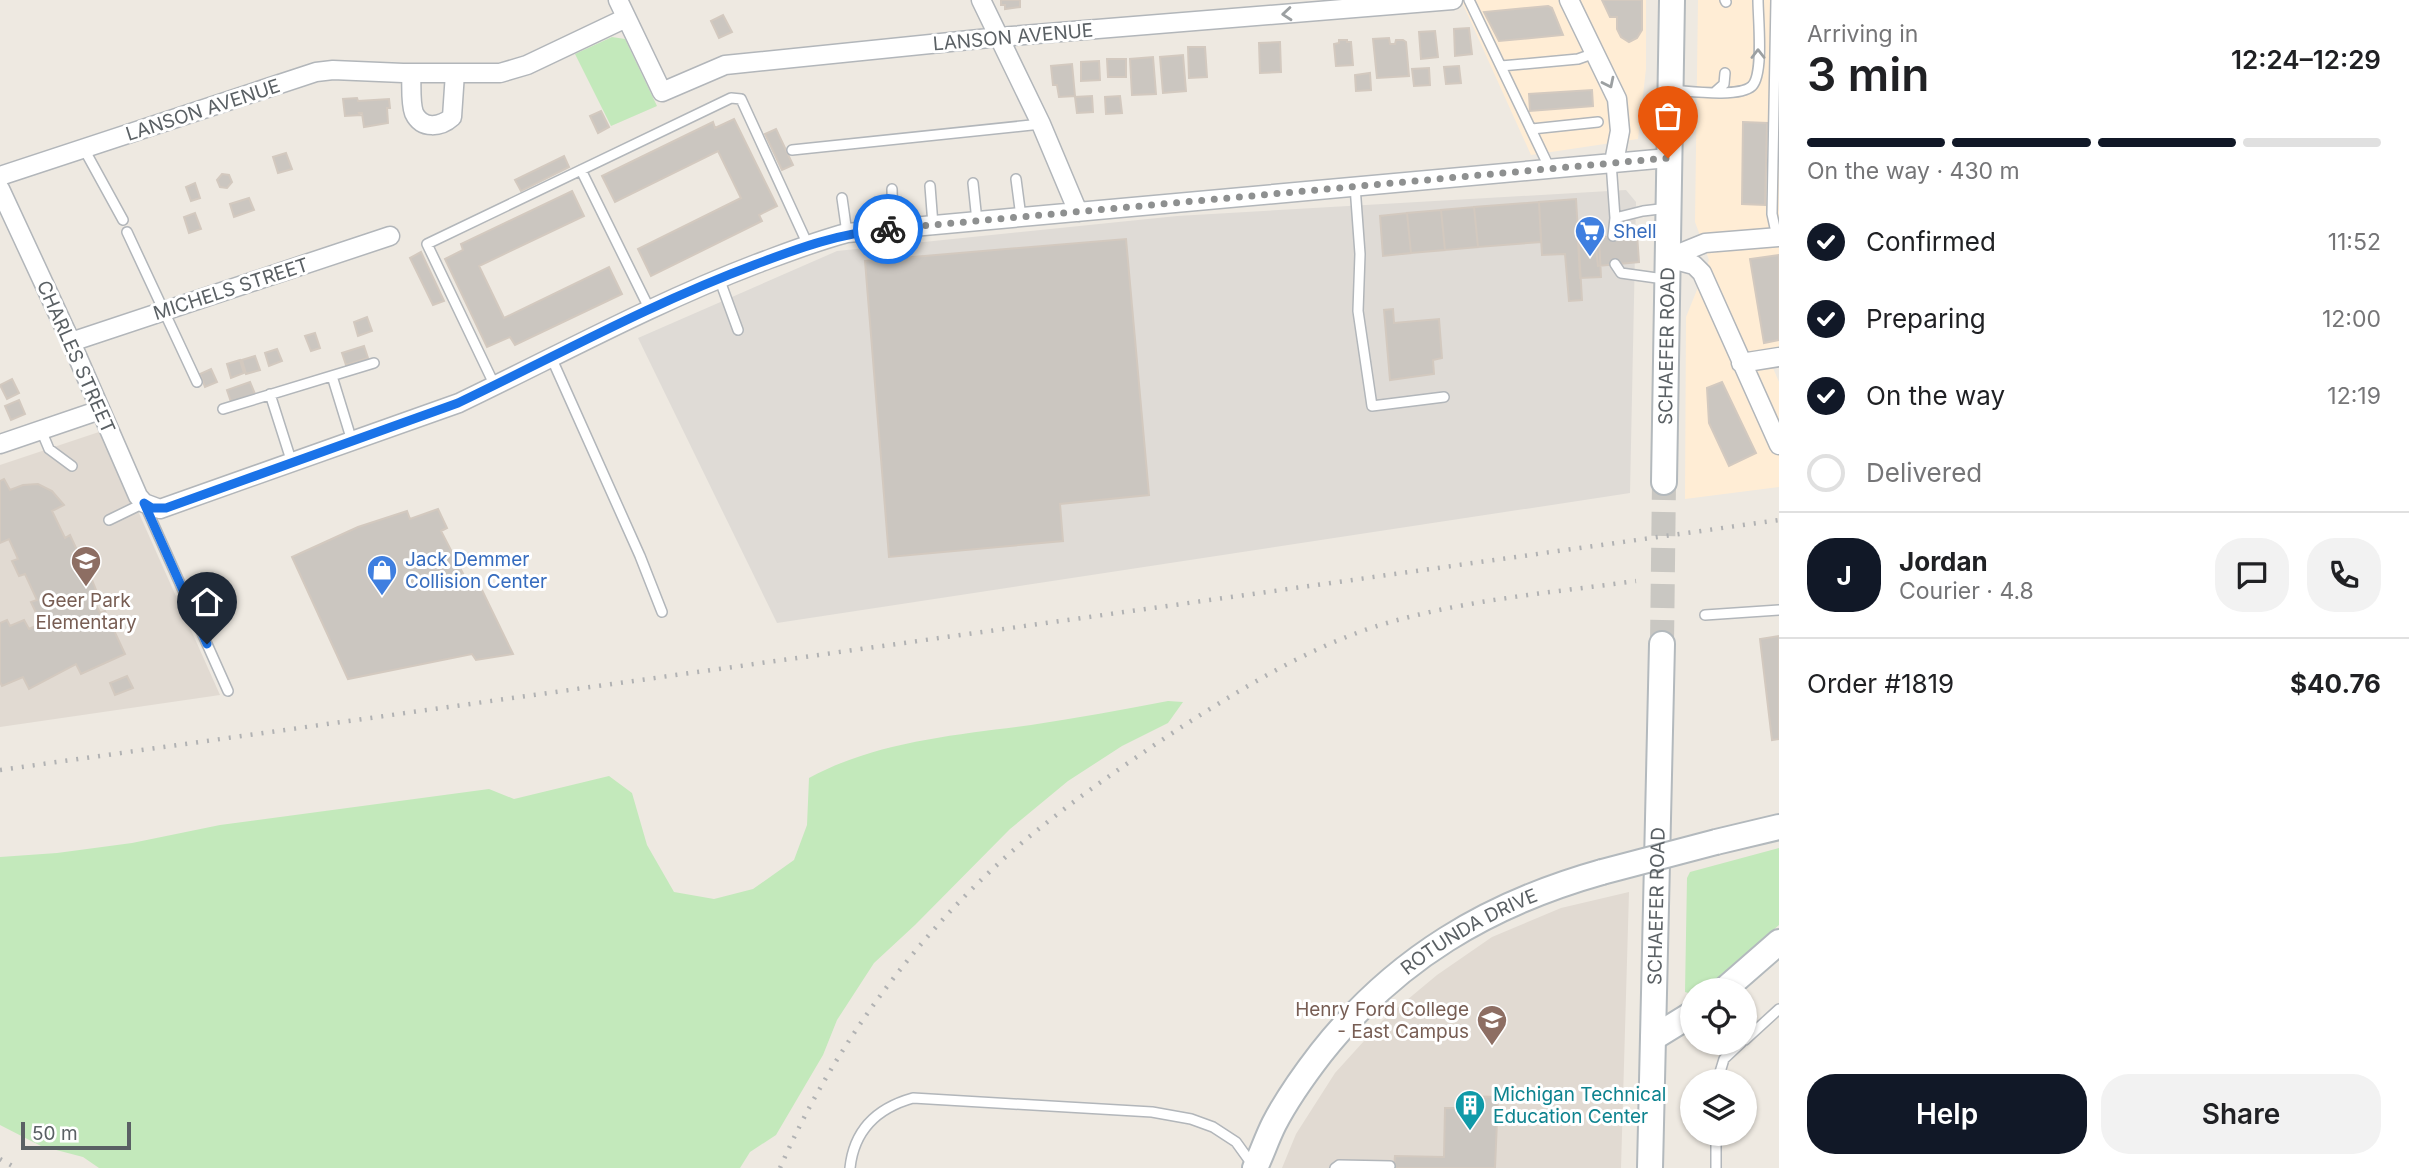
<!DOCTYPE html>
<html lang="en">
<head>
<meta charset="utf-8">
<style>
  :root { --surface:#fff; --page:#f2f2f2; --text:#202124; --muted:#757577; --line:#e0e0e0; --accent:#111827 }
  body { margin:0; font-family:Inter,sans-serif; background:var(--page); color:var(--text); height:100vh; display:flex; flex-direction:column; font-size:26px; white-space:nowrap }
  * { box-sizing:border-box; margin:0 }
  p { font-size:23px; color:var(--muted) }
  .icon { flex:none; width:38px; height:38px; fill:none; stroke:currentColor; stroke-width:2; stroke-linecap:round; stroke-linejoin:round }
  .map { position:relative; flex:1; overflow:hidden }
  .panel { display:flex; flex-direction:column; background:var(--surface); width:630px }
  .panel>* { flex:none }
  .buttons { position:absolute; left:1680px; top:978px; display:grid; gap:14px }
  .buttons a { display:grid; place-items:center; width:77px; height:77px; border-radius:50%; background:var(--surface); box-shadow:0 2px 5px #0004; font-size:35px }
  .scale { position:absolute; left:21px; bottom:18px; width:110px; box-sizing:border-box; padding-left:7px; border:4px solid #5a6064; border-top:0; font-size:19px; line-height:24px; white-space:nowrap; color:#5a6064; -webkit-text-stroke:5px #fff; paint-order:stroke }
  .pin { position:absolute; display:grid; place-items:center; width:60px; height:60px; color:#fff; margin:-72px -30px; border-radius:50% 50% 50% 0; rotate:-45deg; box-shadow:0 0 7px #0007 }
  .pin .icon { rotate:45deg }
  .courier { position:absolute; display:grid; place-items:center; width:70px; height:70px; margin:-35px; border:5px solid #1a73e8; border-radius:50%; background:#fff; color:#222; box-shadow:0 2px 9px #0007 }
  .head em { font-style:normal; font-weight:600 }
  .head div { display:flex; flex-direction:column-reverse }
  .head { display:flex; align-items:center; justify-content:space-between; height:119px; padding:0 28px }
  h1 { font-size:46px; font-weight:600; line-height:52px }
  .bar { display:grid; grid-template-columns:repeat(4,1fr); gap:10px 7px; align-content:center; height:84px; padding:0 28px }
  .bar i { height:9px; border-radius:5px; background:var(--line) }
  .bar .on { background:var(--accent) }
  .bar p { grid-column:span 4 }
  .line { display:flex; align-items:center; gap:18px; padding:0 28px; border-top:2px solid var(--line) }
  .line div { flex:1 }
  .round { display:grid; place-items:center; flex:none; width:74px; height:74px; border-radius:28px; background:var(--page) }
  ol { padding:0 28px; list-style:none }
  li { display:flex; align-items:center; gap:21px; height:77px }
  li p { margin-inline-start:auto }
  li .icon { padding:7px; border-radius:50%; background:var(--accent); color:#fff; stroke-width:4 }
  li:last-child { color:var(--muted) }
  li i { width:38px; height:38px; border:4px solid var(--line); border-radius:50% }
  .cta { display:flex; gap:14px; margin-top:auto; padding:14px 28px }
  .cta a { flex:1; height:80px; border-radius:28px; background:var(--accent); color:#fff; font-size:28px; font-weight:600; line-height:80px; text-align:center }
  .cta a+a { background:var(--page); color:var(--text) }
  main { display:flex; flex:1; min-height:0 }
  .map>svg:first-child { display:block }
  .commercial { fill:#ffedd5 }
  .industrial { fill:#dfdbd6 }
  .education { fill:#e1dad2 }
  .green { fill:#c3e9bb }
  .building { fill:#cbc6c0; stroke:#d3c9bf; stroke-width:2 }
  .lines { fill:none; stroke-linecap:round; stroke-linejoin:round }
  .secondary-tunnel { stroke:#c9c7c2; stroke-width:24; stroke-dasharray:24 12; stroke-linecap:butt }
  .lane-casing { stroke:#b2b6ba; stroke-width:12 }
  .street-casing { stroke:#b2b6ba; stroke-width:21 }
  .secondary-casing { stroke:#b3b9bd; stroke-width:28 }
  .lane { stroke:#fff; stroke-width:9 }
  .street { stroke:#fff; stroke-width:18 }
  .secondary { stroke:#fff; stroke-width:24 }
  .rail { stroke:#b1b2b3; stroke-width:4.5; stroke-dasharray:2 9; stroke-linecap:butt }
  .secondary-bridge-casing { stroke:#b3b9bd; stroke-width:28; stroke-linecap:butt }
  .secondary-bridge { stroke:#fff; stroke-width:24 }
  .oneway { stroke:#9ca0a2 }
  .done { stroke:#8e9090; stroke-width:7; stroke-dasharray:0 12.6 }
  .route { stroke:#1a73e8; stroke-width:9 }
  .labels { text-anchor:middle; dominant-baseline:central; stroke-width:6; stroke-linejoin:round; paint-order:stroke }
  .street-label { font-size:19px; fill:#5a6064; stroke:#fff }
  .shop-label { font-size:19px; fill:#366cbe; stroke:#fff; text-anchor:start }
  .education-label { font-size:19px; fill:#785e54; stroke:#fff }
  .culture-label { font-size:19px; fill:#0d838f; stroke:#fff; text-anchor:start }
</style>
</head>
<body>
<main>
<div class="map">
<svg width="1779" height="1168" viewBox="0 0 1779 1168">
  <rect width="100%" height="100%" fill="#eee9e1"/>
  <path class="commercial" d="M1461,0H1646V69L1638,139L1531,155Z
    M1698,0H1779V367L1773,368L1779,382V487L1685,499L1686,317L1709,260L1695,222Z"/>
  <path class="industrial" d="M1626,190L1636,202L1630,493L777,623L638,338L837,251L1177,216Z"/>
  <path class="education" d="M99,432L125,482L220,695L0,727V465Z
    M1629,892L1621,1168H1282L1296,1134L1335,1073L1383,1020L1437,975L1492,937L1561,908Z"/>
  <path class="green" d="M612,37L625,39L657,106L611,126L575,54Z
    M1168,701L1183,702L1168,723L1122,746L1068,781L1010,829L915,925L874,963L837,1020L823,1055L776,1135L750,1152L740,1168H99L83,1157L41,1146L0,1125V857L57,853L132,843L220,825L489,789L514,799L609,776L632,793L647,845L674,892L714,899L753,889L794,860L807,825L809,778C877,741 956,735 1031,725C1077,718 1122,710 1168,701Z
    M1779,848V925L1704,990H1692V994L1685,992L1687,878L1690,872Z"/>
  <path class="building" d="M1001,0H1020V7L1005,9V5H1001Z
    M1602,0H1642V30L1637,38L1629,42L1621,37L1617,29V17H1610Z
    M1548,6L1552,8L1563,35L1499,41L1484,12Z
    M723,15L732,32L719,38L711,21Z
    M1469,28L1472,54L1455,56L1454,29Z
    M1435,31L1438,57L1421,59L1419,32Z
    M1389,38L1390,44H1395L1396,40H1403L1406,42L1409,76L1377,78L1373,39Z
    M1339,40H1347V42H1351L1353,65L1336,66L1334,44L1339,43Z
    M1280,42L1281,72L1260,73L1259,43Z
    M1188,47H1205L1207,77L1189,78Z
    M1183,55L1186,91L1163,93L1160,57Z
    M1153,57L1156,94L1132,95L1130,59Z
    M1107,59H1126V77H1108Z
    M1099,61L1100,80L1081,81V62Z
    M1072,64L1075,96L1059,97L1057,85H1053L1051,66Z
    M1459,66L1461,83L1446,84L1444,67Z
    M1429,68L1430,85L1414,86L1412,69Z
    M1370,73L1371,90L1356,91L1355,75Z
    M1592,90L1593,106L1530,111L1529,94Z
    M1092,96L1093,112L1077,113L1075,97Z
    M1120,96L1122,113L1106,114L1105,97Z
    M357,98L358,101L389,99L390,108H387L388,123L364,127L362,113H359L360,115L345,116L343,99Z
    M601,111L609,127L598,133L590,116Z
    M734,119L777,206L759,215L762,221L651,276L638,249L741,198L718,151L615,202L602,176L713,122L715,128Z
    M1743,122L1767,123L1765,205L1742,204Z
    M776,129L793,165L782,170L765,134Z
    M286,153L292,169L278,173L273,157Z
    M564,156L569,167L521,191L515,180Z
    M222,174L229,175L232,182L227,188L220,187L217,180Z
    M195,183L200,198L191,201L186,187Z
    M572,191L584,216L479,266L504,318L609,267L622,294L515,345L510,337L487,347L445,259L463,250L461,244Z
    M249,198L254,210L234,217L230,204Z
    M1576,199L1582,300L1569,301L1565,254L1542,255L1539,202Z
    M1539,202L1541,242L1478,247L1474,207Z
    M1474,207L1478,247L1445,250L1441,210Z
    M1441,210L1445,250L1411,253L1407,213Z
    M195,213L201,229L189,233L184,217Z
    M1407,213L1411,253L1383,256L1380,216Z
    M1637,234L1639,262L1598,266L1595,238Z
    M1599,238L1601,277L1580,278L1578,239Z
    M1126,239L1149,495L1060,504L1063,541L889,557L865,261Z
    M421,252L444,301L433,305L410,258Z
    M1779,255V340L1764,343L1750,259Z
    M1393,309L1394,323L1439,319L1442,358L1433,360L1434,374L1390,380L1384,310Z
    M367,317L372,331L358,336L354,322Z
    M315,333L320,348L311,351L305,336Z
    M364,346L368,358L346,365L342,353Z
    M277,349L282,361L269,366L265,353Z
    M255,356L260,370L246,374L242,360Z
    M240,360L244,373L231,378L227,364Z
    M211,369L217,382L205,387L200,374Z
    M12,379L19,393L7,399L0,385Z
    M250,382L255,394L231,402L227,390Z
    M1722,382L1756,453L1729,466L1709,423L1707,388Z
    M19,400L25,414L11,420L5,406Z
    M4,479L10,490L23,485L38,484L52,491L64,505L52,511L65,538L70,535L77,550L72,553L84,578L90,575L96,590L90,593L100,613L105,611L125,654L81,674L76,664L29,689L23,677L2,686L0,682V623L7,620L10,626L24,620L29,629L47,621L44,614L38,617L31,602L37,600L25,574L19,576L12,561L18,559L9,539L0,543V481Z
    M438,509L447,528L441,531L471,589L480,586L513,654L476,660L472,654L348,679L292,557L358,527L407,511L410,519Z
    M1779,636V739L1772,740L1760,639Z
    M127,676L133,688L115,695L110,683Z
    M1465,1096L1498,1097L1495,1168H1394L1395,1156L1444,1157L1445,1108H1465Z"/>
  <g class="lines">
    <path class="secondary-tunnel" d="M1662,644L1664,482"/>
    <g class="lane-casing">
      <path id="lane" d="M1469,0L1550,169
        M1725,0L1726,2
        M1776,0L1772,214L1777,237
        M1501,66L1578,59L1595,53
        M1672,90C1689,91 1739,98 1752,86C1764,74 1758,18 1758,0
        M1715,92L1724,84L1725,73
        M1532,129L1598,122
        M84,149L123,220
        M792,150L1041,124
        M1611,162L1615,218L1613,236
        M581,170L650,310
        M1016,179L1021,217
        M973,183L977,221
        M930,186L933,225
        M1355,186L1360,254L1358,311L1372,406L1444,397
        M892,189L893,228
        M842,198L847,233
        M1615,218L1643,211L1668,208
        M127,232L197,382
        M1615,264L1621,273L1664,279
        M719,278L738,330
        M551,357L640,556L662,612
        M332,376L352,441
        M494,384L427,244L731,98L741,99L808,245
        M270,394L292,463
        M223,409L374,363
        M41,430L49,449L72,466
        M109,520L144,503L228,691
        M1705,615L1779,610
        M1745,1040L1779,1009
        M1717,1082L1724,1059L1741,1043
        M850,1168C854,1130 877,1108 913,1098L1152,1112L1191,1119L1213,1127L1236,1142L1254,1167
        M1335,1168L1339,1165L1390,1166
        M1716,1168V1134"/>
    </g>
    <g class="street-casing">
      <path id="street" d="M618,0L662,92L725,65L999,37L1453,0
        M981,0L1041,124L1078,212
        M1569,0L1617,99L1620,131L1614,162
        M411,73C412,85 410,102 414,113C422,130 441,127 452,117L455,73
        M0,176L316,72L333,70L403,73H500L527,65L626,18
        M0,189L71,342L138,496L144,503L160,509L459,403C557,356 654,303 756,264C786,253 816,241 847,233L1668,158
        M1668,258L1694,265L1702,273L1779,445
        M1668,258L1705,243L1779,237
        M71,342L390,236
        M1741,363L1779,357
        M0,444L100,410"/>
    </g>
    <g class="secondary-casing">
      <g id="secondary">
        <path id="s1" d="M1664,482L1672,0"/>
        <path d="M1716,842L1779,827"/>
        <path d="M1724,990L1779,942"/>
        <path d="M1653,1038L1692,1014"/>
        <path id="s2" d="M1255,1168C1262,1153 1267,1138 1274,1124C1287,1099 1304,1075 1321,1053C1395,959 1488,904 1602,872"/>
        <path id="s3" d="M1650,1168L1662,644"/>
      </g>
    </g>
    <use href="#lane" class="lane"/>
    <use href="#street" class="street"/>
    <use href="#secondary" class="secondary"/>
    <path class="rail" d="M0,770L1779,520
      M0,1159L16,1168
      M780,1168C836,1039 934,911 1045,824C1089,789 1136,757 1183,726C1244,687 1308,648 1377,626C1461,600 1549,593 1636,581"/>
    <g class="secondary-bridge-casing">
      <path id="secondary-bridge" d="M1602,872L1716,842"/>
    </g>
    <use href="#secondary-bridge" class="secondary-bridge"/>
  </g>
  <defs><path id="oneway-chevron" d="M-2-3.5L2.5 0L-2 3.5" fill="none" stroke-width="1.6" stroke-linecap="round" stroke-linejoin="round" transform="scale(1.75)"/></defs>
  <g class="oneway">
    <use href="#oneway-chevron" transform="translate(1287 14) rotate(175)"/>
    <use href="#oneway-chevron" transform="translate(1758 54) rotate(-90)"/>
    <use href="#oneway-chevron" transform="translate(1609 83) rotate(64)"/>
  </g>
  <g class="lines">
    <path class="done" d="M888,229L1668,158"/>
    <path class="route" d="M207,644L144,503L152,508H166L458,403C556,356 652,303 754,265C799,248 840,233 888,229"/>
  </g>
  <defs>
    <g id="supermarket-pin" transform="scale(1.575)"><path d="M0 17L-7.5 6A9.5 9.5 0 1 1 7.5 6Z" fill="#3f7fe0" stroke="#fff"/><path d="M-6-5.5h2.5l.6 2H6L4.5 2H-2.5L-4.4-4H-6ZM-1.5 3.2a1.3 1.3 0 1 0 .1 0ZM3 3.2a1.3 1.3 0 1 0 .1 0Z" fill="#fff"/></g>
    <g id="school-pin" transform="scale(1.575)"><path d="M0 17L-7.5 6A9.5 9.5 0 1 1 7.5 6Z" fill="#8d6e63" stroke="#fff"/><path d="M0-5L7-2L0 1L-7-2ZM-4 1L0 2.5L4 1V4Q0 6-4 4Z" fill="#fff"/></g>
    <g id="shop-pin" transform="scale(1.575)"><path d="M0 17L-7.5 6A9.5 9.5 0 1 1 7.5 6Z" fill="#3f7fe0" stroke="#fff"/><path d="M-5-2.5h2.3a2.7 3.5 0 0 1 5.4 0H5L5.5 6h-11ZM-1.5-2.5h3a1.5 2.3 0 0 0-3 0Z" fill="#fff"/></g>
    <g id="university-pin" transform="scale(1.575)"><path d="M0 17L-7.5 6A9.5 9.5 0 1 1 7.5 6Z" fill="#8d6e63" stroke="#fff"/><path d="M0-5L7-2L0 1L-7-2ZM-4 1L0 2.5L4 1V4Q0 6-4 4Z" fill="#fff"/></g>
    <g id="building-pin" transform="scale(1.575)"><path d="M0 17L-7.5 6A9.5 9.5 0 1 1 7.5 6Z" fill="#0f9aa8" stroke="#fff"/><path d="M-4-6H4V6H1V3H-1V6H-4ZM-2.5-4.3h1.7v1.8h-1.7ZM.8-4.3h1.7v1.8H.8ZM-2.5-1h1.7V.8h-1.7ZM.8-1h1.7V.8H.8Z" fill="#fff"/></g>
  </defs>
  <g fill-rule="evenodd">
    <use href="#supermarket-pin" x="1590" y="231"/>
    <use href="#school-pin" x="86" y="561"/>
    <use href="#shop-pin" x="382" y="570"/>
    <use href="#university-pin" x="1492" y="1020"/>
    <use href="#building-pin" x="1470" y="1105"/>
  </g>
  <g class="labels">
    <g class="street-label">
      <text transform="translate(1013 37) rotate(-5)">LANSON AVENUE</text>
      <text transform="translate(203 110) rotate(-18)">LANSON AVENUE</text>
      <text transform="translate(231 289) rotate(-18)">MICHELS STREET</text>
      <text stroke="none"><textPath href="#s1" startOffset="136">SCHAEFER ROAD</textPath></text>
      <text transform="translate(76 357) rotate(66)">CHARLES STREET</text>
      <text stroke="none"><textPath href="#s3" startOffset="262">SCHAEFER ROAD</textPath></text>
      <text stroke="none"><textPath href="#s2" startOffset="327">ROTUNDA DRIVE</textPath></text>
    </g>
    <g class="shop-label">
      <text x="1613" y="231">Shell</text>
      <text x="405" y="559">Jack Demmer<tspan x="405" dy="22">Collision Center</tspan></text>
    </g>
    <g class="education-label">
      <text x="86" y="600">Geer Park<tspan x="86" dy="22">Elementary</tspan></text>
      <text x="1469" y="1009" text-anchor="end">Henry Ford College<tspan x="1469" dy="22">- East Campus</tspan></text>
    </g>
    <g class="culture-label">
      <text x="1493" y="1094">Michigan Technical<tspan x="1493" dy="22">Education Center</tspan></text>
    </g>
  </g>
</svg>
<div class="buttons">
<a><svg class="icon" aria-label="locate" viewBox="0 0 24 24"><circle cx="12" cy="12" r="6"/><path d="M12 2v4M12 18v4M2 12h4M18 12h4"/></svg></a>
<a><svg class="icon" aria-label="layers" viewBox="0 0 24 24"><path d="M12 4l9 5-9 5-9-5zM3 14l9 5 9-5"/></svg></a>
</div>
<div class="scale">50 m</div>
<div class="pin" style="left:1668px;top:158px;background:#ea580c"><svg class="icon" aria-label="bag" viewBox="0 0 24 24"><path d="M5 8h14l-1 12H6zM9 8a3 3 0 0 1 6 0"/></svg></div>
<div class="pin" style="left:207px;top:644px;background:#1f2937"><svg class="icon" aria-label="home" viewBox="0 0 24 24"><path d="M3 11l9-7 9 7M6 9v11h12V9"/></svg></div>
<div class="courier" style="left:888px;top:229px"><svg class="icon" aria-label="bike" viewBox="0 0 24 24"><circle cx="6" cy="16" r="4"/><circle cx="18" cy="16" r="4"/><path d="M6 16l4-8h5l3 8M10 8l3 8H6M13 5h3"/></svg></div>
</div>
<section class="panel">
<div class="head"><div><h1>3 min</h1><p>Arriving in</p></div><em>12:24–12:29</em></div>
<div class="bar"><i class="on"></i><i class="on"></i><i class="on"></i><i></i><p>On the way · 430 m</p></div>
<ol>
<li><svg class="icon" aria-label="check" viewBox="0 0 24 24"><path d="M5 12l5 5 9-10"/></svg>Confirmed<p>11:52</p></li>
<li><svg class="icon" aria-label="check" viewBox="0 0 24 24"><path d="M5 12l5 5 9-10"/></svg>Preparing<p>12:00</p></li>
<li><svg class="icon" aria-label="check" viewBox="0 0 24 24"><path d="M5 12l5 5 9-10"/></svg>On the way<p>12:19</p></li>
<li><i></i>Delivered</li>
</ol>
<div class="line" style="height:126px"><b class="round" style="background:var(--accent);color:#fff">J</b><div><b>Jordan</b><p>Courier · 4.8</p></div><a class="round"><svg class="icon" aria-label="chat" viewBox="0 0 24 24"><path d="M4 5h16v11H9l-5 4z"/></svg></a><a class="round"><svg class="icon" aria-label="phone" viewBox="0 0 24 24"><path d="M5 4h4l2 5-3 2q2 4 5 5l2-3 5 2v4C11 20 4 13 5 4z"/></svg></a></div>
<div class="line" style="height:91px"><div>Order #1819</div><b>$40.76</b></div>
<div class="cta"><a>Help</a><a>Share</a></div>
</section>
</main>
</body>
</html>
